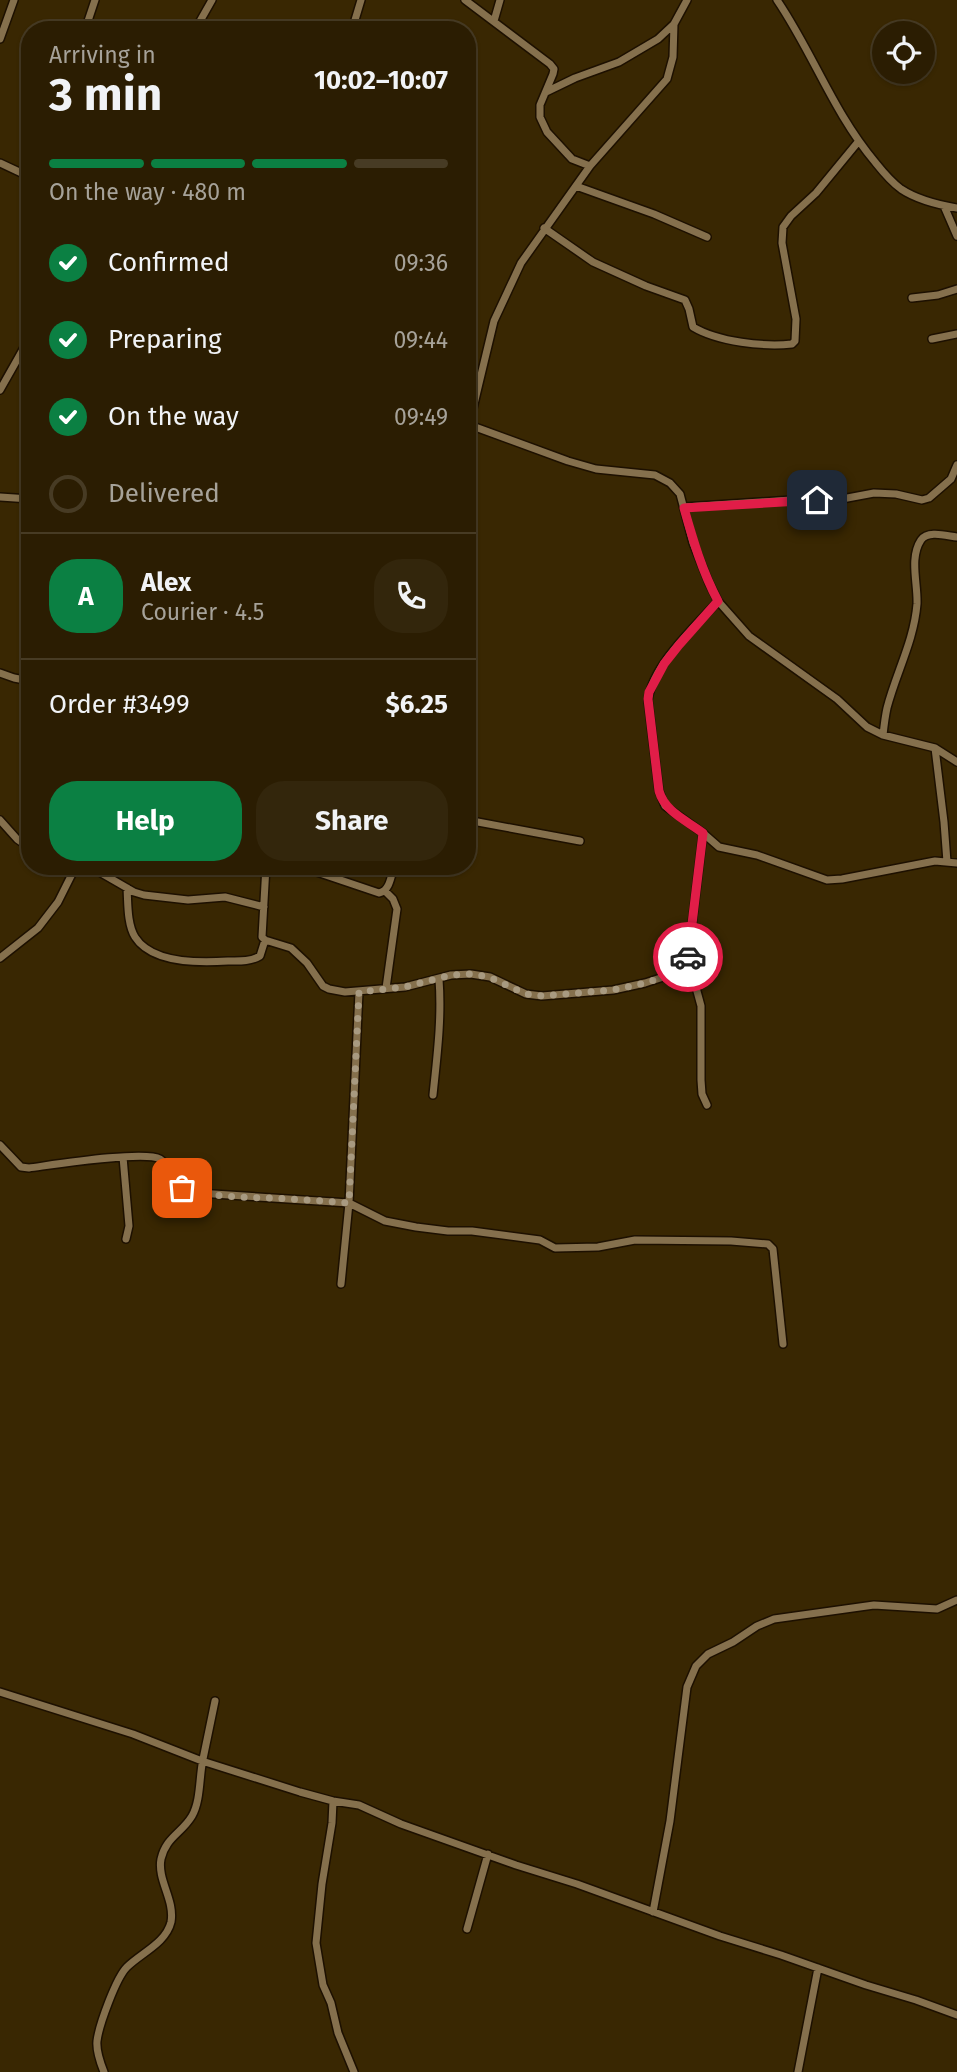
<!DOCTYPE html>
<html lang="en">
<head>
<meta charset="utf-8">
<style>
  :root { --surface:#2b1d02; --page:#33260c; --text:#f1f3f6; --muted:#a6a299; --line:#473b24; --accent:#0b8043 }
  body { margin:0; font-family:"Fira Sans",sans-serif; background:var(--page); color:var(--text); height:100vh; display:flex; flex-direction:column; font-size:26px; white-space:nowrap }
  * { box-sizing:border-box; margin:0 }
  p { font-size:23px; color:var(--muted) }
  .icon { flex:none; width:38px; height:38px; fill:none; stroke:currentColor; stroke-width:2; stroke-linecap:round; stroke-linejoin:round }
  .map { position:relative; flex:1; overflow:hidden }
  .details { position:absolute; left:21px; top:21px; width:455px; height:854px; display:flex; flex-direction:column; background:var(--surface); border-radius:28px; box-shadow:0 2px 5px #0004,0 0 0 2px var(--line) }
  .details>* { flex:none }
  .tools { position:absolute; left:872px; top:21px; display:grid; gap:14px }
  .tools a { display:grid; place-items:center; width:63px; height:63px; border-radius:50%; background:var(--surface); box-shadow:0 2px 5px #0004,0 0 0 2px var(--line); font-size:35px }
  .pin { position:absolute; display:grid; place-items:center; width:60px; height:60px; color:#fff; margin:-30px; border-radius:14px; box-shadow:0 4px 10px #0006 }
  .courier { position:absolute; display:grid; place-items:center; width:70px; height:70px; margin:-35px; border:5px solid #e11d48; border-radius:50%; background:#fff; color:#222; box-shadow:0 2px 9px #0007 }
  .summary em { font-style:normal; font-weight:700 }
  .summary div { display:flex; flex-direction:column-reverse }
  .summary { display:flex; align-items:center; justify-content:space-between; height:119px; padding:0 28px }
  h1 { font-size:46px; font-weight:700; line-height:52px }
  .bar { display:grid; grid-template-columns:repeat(4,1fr); gap:10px 7px; align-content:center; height:84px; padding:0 28px }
  .bar i { height:9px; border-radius:5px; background:var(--line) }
  .bar .on { background:var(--accent) }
  .bar p { grid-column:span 4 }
  .line { display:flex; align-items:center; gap:18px; padding:0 28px; border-top:2px solid var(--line) }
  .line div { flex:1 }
  .round { display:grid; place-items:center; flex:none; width:74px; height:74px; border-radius:28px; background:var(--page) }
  ol { padding:0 28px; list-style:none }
  li { display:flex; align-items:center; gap:21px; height:77px }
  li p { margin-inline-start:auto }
  li .icon { padding:7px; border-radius:50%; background:var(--accent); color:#fff; stroke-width:4 }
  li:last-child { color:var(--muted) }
  li i { width:38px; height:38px; border:4px solid var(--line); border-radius:50% }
  .cta { display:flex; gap:14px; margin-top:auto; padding:14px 28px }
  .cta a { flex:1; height:80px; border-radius:28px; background:var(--accent); color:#fff; font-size:28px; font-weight:700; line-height:80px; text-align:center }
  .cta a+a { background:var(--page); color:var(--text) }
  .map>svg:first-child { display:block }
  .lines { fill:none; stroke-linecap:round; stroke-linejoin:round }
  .street-casing { stroke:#1d1000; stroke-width:10 }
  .street { stroke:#85704d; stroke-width:7 }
  .done { stroke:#a89a81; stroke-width:7; stroke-dasharray:0 12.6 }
  .route { stroke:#e11d48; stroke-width:9 }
</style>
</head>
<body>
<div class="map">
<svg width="957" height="2072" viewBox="0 0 957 2072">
  <rect width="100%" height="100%" fill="#392702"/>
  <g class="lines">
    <g class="street-casing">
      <path id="street" d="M465,0L550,64L554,69L553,74L540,105V117L547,132L572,159L590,166
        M777,0C813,53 833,112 875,162C883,172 890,181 901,189C916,199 939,205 957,208
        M494,21L500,0
        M85,30L95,0
        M195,30L212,0
        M352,30L361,0
        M0,39L14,0
        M546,92L575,78L619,62L658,39L674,24L687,0
        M0,163L30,177
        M576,186L654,214L707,237
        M944,206L957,236
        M544,228L593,262L646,286L685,300L689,309L693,327C718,342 764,347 792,344L795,341L796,319L782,243L783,227L791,216L816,193L858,142
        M912,298L938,295L957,289
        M932,339L957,334
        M0,390L30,337
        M467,424L568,461L596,469L655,475L670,483L680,494L693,543L709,583L718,601L749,636L837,699L867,727L883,735L935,748L957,762
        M469,425L494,321L521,263L590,166L667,79L673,57L674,24
        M0,497L30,499
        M684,507L791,500L842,499L874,493L896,494L922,500L929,498L951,479L957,465
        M718,601C695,627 653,664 648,700L659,791L665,806L703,833L719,847L757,855L827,880L842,879L935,861L957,863
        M0,673L14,678L30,681
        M883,735C884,726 885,717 887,708C896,673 914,641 917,604C918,584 909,558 921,540C928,530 947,536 957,537
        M935,748L944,822L947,862
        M0,820L17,839L30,848
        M467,820L580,841
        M703,833L688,958L701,1006V1080L702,1094L707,1105
        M89,866L134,892L144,895L188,900L225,897L264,907
        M266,866L262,937L265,940L291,948L307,963L323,986L329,989L345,992L405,987L451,975L471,974L490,977L526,994L542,996L613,990L645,983L691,968
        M299,866L379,893C390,891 391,876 394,866
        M127,888C128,903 127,924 135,937C152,964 200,963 228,961C238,961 250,962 260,956L265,940
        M385,891L393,899L397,909L386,988
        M0,958L38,928L58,902L76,866
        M433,1095C437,1056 442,1018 439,979
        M0,1145L21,1167L29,1168C52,1165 144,1150 160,1159C170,1165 169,1178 177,1185C183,1190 191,1191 198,1193L349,1203L385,1221L416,1227L448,1231H472L540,1240L555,1248L598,1247L635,1240L731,1241L768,1244L773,1249L783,1344
        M123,1157L129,1226L126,1239
        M341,1284L349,1203L359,992
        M0,1692L133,1734L202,1761L300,1792L333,1801L359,1805L401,1824L516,1865L577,1884L720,1936L781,1955L866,1985L916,2000L957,2015
        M333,1801L332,1823L322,1884L316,1943L323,1985L331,2003L338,2033L354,2072
        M653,1912L670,1821L687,1687L696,1666L708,1654L733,1642L757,1626L774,1619L874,1605L937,1609L957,1600
        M467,1929L488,1854
        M104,2072C100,2062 96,2051 97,2041C99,2025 116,1978 127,1967C141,1953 166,1943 171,1922C175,1900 157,1880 161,1859C166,1837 182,1833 192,1816C201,1800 199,1777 203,1759C207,1740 211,1721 215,1701
        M798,2072L818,1968"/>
    </g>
    <use href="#street" class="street"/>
  </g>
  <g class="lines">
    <path class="done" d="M182,1188C210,1197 239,1197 268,1198C295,1199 322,1201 349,1203L359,992L405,987L451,975L471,974L489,977L526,994L542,996L613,990L645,983L691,968L688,957"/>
    <path class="route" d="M688,957L703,833C686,820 665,812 659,791L648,699L649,692L664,664L679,645L718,601C702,571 693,540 684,508L817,500"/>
  </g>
</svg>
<div class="tools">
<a><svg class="icon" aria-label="locate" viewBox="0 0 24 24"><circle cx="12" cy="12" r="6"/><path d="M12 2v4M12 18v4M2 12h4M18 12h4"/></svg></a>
</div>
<div class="pin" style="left:182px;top:1188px;background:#ea580c"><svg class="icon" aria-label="bag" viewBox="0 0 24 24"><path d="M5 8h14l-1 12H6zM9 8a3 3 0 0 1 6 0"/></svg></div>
<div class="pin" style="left:817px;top:500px;background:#1f2937"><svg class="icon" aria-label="home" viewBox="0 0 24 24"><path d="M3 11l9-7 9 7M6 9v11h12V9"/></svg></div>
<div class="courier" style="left:688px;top:957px"><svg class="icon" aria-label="car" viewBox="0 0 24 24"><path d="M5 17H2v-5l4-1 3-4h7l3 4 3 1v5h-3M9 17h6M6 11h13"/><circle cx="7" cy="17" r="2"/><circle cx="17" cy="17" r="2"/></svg></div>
<section class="details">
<div class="summary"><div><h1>3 min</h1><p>Arriving in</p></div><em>10:02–10:07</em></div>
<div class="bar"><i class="on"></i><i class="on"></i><i class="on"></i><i></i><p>On the way · 480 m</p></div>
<ol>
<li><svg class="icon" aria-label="check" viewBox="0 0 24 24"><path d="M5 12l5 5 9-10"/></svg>Confirmed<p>09:36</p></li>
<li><svg class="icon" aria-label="check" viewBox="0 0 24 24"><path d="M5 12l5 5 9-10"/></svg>Preparing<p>09:44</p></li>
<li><svg class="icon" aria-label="check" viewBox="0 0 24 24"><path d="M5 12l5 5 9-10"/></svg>On the way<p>09:49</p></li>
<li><i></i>Delivered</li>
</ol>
<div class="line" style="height:126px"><b class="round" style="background:var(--accent);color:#fff">A</b><div><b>Alex</b><p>Courier · 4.5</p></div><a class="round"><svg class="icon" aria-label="phone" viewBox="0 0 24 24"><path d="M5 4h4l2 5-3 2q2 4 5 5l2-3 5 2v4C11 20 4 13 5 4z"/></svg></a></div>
<div class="line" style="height:91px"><div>Order #3499</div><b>$6.25</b></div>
<div class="cta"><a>Help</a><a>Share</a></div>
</section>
</div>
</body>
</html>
